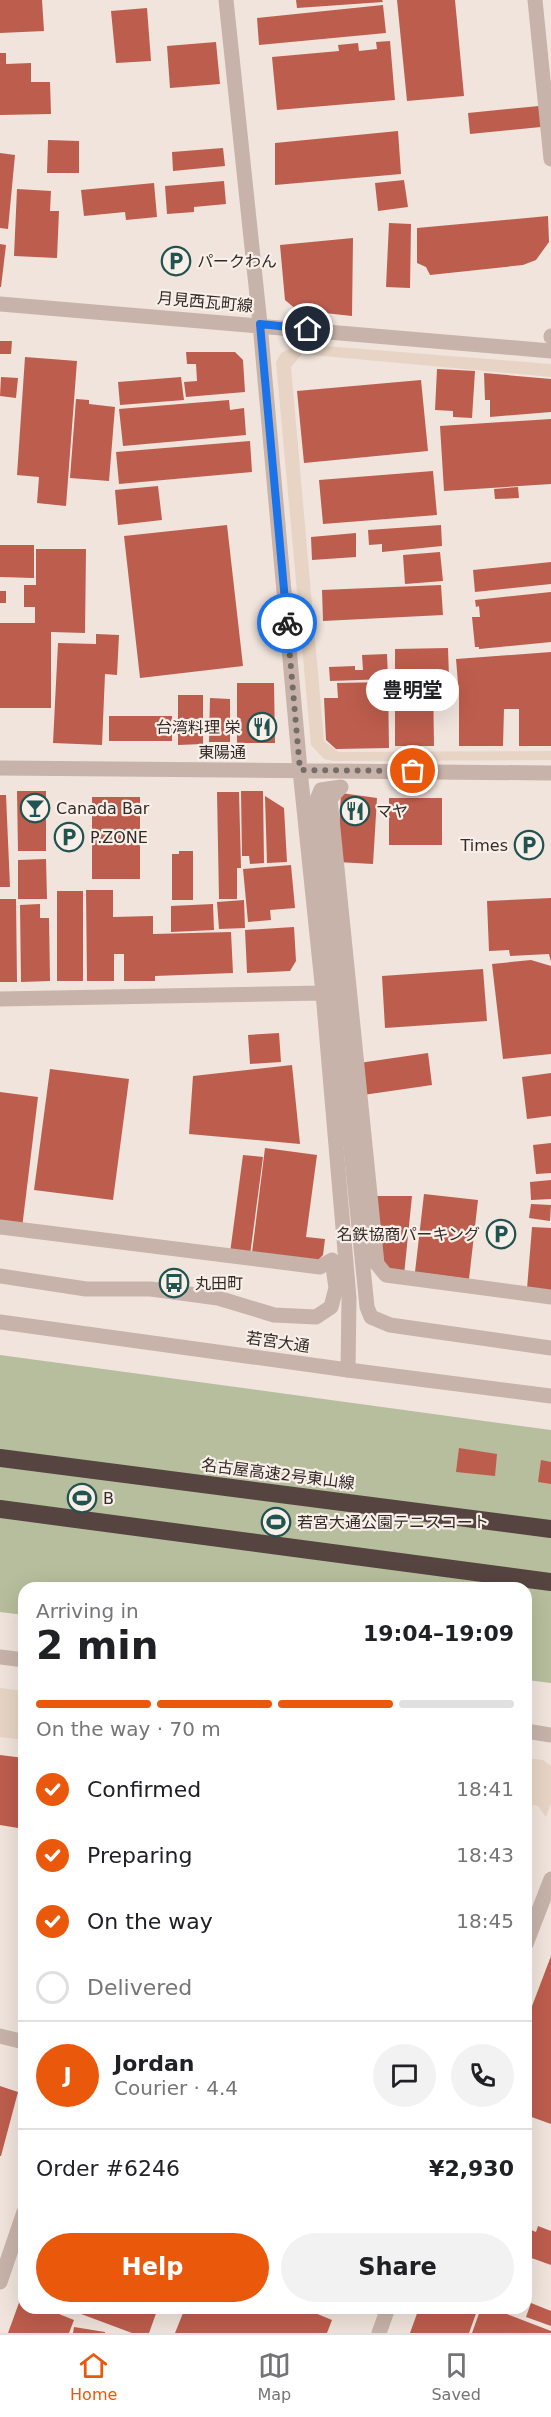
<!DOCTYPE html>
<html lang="en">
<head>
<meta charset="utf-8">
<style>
  :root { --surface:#fff; --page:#f2f2f2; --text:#202124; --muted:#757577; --line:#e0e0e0; --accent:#ea580c }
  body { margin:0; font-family:"DejaVu Sans","Noto Sans JP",sans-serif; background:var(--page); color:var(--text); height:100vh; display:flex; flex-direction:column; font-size:22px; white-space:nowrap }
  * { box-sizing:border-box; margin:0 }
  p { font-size:20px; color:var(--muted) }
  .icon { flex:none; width:33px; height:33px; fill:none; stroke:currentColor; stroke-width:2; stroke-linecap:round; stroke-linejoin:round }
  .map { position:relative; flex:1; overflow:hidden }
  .drawer { position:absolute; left:18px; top:1582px; width:514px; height:732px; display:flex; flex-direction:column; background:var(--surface); border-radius:18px; box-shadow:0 6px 24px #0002 }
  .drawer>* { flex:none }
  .pin { position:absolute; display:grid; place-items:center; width:51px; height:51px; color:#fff; margin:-26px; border:3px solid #fff; border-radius:50%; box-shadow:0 2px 6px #0007 }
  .courier { position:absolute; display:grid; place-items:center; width:60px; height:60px; margin:-30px; border:4px solid #1a73e8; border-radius:50%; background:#fff; color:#222; box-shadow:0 2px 8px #0007 }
  .bubble { position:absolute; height:42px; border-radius:21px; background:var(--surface); box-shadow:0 6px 24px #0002; font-size:20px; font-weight:700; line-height:42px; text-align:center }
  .overview em { font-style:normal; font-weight:700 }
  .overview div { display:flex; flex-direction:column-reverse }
  .overview { display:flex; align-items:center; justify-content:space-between; height:102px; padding:0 18px }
  h1 { font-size:39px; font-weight:700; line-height:45px }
  .bar { display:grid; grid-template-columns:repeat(4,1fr); gap:9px 6px; align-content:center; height:72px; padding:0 18px }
  .bar i { height:8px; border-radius:4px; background:var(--line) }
  .bar .active { background:var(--accent) }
  .bar p { grid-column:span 4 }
  .line { display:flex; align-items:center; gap:15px; padding:0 18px; border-top:2px solid var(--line) }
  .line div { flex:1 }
  .round { display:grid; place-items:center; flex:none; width:63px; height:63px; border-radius:32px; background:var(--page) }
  ol { padding:0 18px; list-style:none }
  li { display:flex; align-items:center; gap:18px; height:66px }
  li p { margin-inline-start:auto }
  li .icon { padding:6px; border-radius:50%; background:var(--accent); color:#fff; stroke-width:4 }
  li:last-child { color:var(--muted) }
  li i { width:33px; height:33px; border:3px solid var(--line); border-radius:50% }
  .cta { display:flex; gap:12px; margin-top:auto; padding:12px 18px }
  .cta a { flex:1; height:69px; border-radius:36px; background:var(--accent); color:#fff; font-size:24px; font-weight:700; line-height:69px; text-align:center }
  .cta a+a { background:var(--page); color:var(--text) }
  .tab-bar { display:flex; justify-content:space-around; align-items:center; height:84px; border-top:2px solid var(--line); background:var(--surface); font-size:16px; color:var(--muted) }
  .tab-bar a { display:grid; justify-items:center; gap:3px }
  .tab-bar .active { color:var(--accent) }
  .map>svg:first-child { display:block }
  .green { fill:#b6be9d }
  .plaza { fill:#e7d4c4 }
  .building { fill:#bd5d4d }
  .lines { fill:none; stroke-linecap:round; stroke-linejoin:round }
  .pedestrian { stroke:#c7b3a9; stroke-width:15 }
  .minor { stroke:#c7b3a9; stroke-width:15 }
  .tertiary { stroke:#c7b3a9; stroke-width:15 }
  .motorway { stroke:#554440; stroke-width:18 }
  .done { stroke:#766c67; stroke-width:6; stroke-dasharray:0 10.8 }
  .route { stroke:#1a73e8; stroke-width:8 }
  .labels { text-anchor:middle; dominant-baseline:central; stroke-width:4.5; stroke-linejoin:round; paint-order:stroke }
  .poi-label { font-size:16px; fill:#342b28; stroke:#f8efe8; text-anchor:start }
  .street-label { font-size:16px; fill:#342b28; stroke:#f8efe8 }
</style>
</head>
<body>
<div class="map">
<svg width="551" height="2333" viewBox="0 0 551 2333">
  <rect width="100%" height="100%" fill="#f0e4dc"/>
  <path class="green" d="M0,1355L551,1430V1683L527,1680L526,1588H24V1615L0,1612Z"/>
  <path class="plaza" d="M300,344L551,364V377L302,354L291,367L324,741L338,752L551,751V760L333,761L324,759L311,745L276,362L281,353Z
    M0,1688L24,1691V1740L0,1737Z
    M527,1758L543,1760L551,1766V1803L546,1817L538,1806L527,1804Z"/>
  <path class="building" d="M0,0H42L44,31L0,33Z
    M296,0H382L383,2L297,8Z
    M397,0H455L464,96L407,101Z
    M383,5L386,33L259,45L257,18Z
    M147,8L151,61L116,63L111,11Z
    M390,41L395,100L277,110L272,57L339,51L338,45L358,43L359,51L377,49L376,42Z
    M216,42L220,84L170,88L167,46Z
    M0,53H6V64L31,63V82H50L51,114L0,115Z
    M539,106L541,127L470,134L468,113Z
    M398,131L401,174L275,185V143Z
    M48,140L79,141V173H47Z
    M223,148L225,166L173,171L172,152Z
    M0,153L15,155L8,229L0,228Z
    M404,180L408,207L378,211L375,183Z
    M224,181L226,204L194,207V212L167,214L165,186Z
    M154,183L157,217L126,220L125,212L84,216L81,190Z
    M17,189L51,191L50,211H59L57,258L14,256Z
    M548,216L549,242L536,260L523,265L430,275L426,267L417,263V228Z
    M389,223L411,224L410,288L386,287Z
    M353,238L352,316L297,310L285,300L280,245Z
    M0,244L6,245L1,287H0Z
    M0,341H12L11,354H0Z
    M186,352H235L243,360L245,392L186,397L184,382L197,381L196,364H187Z
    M25,357L77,361L66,506L37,503L39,477L17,475Z
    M437,369L475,371L472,418L453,417V411L435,410Z
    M484,373L551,379V412L490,417V400H485Z
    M1,377L18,378L16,398L0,396Z
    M181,377L184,400L120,405L118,382Z
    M421,380L428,451L304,463L297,391Z
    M76,399L89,400V404L115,407L109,481L70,478Z
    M229,400L230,410L244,408L246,435L123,446L119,409Z
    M551,419V484L444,491L440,426Z
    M250,441L252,472L119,484L116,452Z
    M433,471L437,515L323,524L319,480Z
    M158,486L162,520L118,525L115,490Z
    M518,487L519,498L495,499L494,489Z
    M227,525L243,666L140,678L124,536Z
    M441,525L442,546L382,552V544L369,545L368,530Z
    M356,533V557L312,560L311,537Z
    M0,545H34V578L0,577Z
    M36,549H86L85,633L51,632V708H0V623H35V607H24V585H36Z
    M440,552L443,581L405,584L403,555Z
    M551,562V584L475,592L473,570Z
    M441,585L443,615L323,621L322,590Z
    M0,591H6V603H0Z
    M551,592V642L479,649V647H475L472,617H480L479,606L476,607L475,600Z
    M96,634L119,635L117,675L105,674L102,745L53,743L58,643L96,644Z
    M448,648L449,677H433L434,746H395V649Z
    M551,652V746H519V709H504L503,746H459V695L456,659Z
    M387,654L388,679L330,681L329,667L355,666V670H363L362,655Z
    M388,682L389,748L336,749L326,740L324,698H338L337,683Z
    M237,683H274L275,743H237Z
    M178,695H203V744L178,745Z
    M210,698L230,699V742H209Z
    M109,716H172V741H109Z
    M17,791H46V851H18Z
    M241,791H263L264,863L250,864L249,856H242Z
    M217,792H239L241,868H237V899H219Z
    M341,793L377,798L373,864L337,862Z
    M0,795H6L10,887H0Z
    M265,796L284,808L287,862L267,863Z
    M92,797H140V879H92Z
    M389,798H442V845H389Z
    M179,851H193V900H172V854H179Z
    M46,859L47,899H18V860Z
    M291,865L295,908L270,910L271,920L248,922L243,869Z
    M86,890H113V917L153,916V934L231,932L233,973L155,976V981H124V954H114V981H87Z
    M57,891H83V981H57Z
    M551,898V962L549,954L510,956L509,950L489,951L487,901Z
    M0,899H16L17,982H0Z
    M244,900L245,928L219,929L217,902Z
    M40,904V918H49L50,981L21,982L20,905Z
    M213,904L214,930L171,932V906Z
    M294,927L296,961L290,971L247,973L245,930Z
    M531,960L551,966V1054L503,1059L492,964Z
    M483,969L487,1021L385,1028L382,976Z
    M279,1033L281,1062L250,1064L248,1035Z
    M428,1053L432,1085L363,1095L359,1063Z
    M292,1065L300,1144L189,1134L193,1076Z
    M50,1069L129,1079L113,1200L34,1190Z
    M551,1073V1116L527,1119L522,1077Z
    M0,1092L38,1097L22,1228L0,1225Z
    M551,1143V1173L536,1174L533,1145Z
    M265,1148L317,1155L306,1237L325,1239L323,1255L317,1261L252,1253Z
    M243,1155L263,1157L250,1255L230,1253Z
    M551,1180V1199L531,1200L530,1182Z
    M424,1194L478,1200L469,1279L415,1272Z
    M372,1196H412L404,1275L379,1263Z
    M531,1204L551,1205L550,1221L529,1218Z
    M532,1227L551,1228V1291L527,1289Z
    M459,1448L497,1454L495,1476L456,1472Z
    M541,1460L551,1462V1484L538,1482Z
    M0,1755L24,1758V1829L0,1825Z
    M551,1956V2124L526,2115V2022Z
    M0,2086L18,2092L1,2156H0Z
    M538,2226L551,2231V2265L526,2256V2228L536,2232Z
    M20,2300L24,2301V2308H44L74,2320L69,2333H8Z
    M531,2303L551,2311V2326L526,2317Z
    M65,2308H158L149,2333H132Z
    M185,2308H303L332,2320L327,2333H175Z
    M419,2308H478L469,2333H410Z
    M481,2308H491L551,2331V2333H472Z
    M74,2327L105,2332V2333H73Z"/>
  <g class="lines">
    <path class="pedestrian" d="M535,0L551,159
      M551,336V337
      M0,1227L320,1267L332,1260L336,1288L331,1307L316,1317L274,1315L218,1298L151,1289H86L0,1276
      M551,1297L386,1275L377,1264L330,799L341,787L321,790L316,802L367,1307L371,1317L390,1325L551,1348"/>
    <path class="minor" d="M226,0L260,324L300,770L323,993L349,1298L348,1370
      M0,304L551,351
      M0,768L551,773
      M0,999L323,993
      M526,1944L551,1879
      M0,2036L24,2042
      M0,2282L24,2212
      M379,2333L388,2308"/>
    <path class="tertiary" d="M0,1322L348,1370L551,1396
      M0,1657L24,1660
      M526,1731L551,1735"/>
    <path class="motorway" d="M0,1458L551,1529
      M0,1509L551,1582"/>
  </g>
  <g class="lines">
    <path class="done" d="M287,623L300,770L413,771"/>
    <path class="route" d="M287,623L260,324L308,329"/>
  </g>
  <defs>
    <g id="parking-ring" transform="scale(1.5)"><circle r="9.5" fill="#f8efe8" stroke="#215351" stroke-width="1.5"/><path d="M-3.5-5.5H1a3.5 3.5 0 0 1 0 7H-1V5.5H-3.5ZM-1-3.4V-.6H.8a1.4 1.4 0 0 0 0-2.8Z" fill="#215351"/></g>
    <g id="restaurant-ring" transform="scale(1.5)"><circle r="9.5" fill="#f8efe8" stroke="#215351" stroke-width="1.5"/><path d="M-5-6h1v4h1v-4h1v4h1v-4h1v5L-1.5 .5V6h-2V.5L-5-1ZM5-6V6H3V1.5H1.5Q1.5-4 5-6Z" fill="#215351"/></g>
    <g id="bar-ring" transform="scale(1.5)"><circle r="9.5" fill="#f8efe8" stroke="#215351" stroke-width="1.5"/><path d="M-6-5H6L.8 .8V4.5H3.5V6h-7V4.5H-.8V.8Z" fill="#215351"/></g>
    <g id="bus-ring" transform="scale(1.5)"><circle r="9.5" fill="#f8efe8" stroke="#215351" stroke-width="1.5"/><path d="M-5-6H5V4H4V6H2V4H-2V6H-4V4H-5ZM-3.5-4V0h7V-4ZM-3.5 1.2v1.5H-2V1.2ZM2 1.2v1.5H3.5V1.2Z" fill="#215351"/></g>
    <g id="stadium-ring" transform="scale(1.5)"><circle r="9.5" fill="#f8efe8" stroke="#215351" stroke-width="1.5"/><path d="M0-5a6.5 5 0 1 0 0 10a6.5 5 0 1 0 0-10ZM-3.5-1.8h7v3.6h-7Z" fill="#215351"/></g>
  </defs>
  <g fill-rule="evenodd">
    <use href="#parking-ring" x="176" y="261"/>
    <use href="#restaurant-ring" x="262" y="727"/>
    <use href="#bar-ring" x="35" y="808"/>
    <use href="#restaurant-ring" x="355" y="811"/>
    <use href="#parking-ring" x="69" y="837"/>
    <use href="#parking-ring" x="529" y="845"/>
    <use href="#parking-ring" x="501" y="1234"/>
    <use href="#bus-ring" x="174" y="1283"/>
    <use href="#stadium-ring" x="82" y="1498"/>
    <use href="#stadium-ring" x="276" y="1522"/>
  </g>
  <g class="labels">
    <g class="poi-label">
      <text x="197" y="261">パークわん</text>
      <text x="241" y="727" text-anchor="end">台湾料理 栄</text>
      <text x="56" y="808">Canada Bar</text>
      <text x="376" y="811">マヤ</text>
      <text x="90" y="837">P.ZONE</text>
      <text x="508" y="845" text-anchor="end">Times</text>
      <text x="480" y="1234" text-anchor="end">名鉄協商パーキング</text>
      <text x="195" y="1283">丸田町</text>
      <text x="103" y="1498">B</text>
      <text x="297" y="1522">若宮大通公園テニスコート</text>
    </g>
    <g class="street-label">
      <text transform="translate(205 302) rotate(5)">月見西瓦町線</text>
      <text x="222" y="752">東陽通</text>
      <text transform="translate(278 1342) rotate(8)">若宮大通</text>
      <text transform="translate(278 1474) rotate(7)">名古屋高速2号東山線</text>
    </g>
  </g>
</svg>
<div class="pin" style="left:413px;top:771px;background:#ea580c"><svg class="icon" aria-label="bag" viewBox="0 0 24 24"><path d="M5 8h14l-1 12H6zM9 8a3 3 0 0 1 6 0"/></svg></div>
<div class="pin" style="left:308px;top:329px;background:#1f2937"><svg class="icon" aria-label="home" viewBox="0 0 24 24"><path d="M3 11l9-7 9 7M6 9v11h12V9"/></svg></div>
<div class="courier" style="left:287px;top:623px"><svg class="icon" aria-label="bike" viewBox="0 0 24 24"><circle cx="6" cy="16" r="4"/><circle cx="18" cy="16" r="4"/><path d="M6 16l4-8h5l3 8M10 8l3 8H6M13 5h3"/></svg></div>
<div class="bubble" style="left:366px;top:669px;width:93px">豊明堂</div>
<section class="drawer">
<div class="overview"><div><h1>2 min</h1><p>Arriving in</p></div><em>19:04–19:09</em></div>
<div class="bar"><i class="active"></i><i class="active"></i><i class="active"></i><i></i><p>On the way · 70 m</p></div>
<ol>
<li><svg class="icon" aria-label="check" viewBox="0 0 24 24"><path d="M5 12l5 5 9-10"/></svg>Confirmed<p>18:41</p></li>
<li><svg class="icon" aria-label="check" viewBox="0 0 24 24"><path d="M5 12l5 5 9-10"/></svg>Preparing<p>18:43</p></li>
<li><svg class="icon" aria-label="check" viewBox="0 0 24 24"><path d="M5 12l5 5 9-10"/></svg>On the way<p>18:45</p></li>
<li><i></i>Delivered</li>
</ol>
<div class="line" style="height:108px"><b class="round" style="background:var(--accent);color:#fff">J</b><div><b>Jordan</b><p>Courier · 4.4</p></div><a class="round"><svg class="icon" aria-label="chat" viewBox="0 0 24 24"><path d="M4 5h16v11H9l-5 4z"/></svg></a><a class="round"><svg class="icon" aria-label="phone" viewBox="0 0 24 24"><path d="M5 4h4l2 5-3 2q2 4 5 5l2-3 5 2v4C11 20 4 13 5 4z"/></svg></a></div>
<div class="line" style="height:78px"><div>Order #6246</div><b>¥2,930</b></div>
<div class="cta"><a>Help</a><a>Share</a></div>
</section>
</div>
<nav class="tab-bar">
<a class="active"><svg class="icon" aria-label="home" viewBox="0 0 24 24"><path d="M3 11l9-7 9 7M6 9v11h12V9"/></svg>Home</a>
<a><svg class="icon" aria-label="map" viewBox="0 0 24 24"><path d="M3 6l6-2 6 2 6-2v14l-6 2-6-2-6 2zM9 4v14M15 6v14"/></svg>Map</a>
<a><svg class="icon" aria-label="saved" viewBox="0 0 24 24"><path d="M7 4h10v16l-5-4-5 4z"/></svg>Saved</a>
</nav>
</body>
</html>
